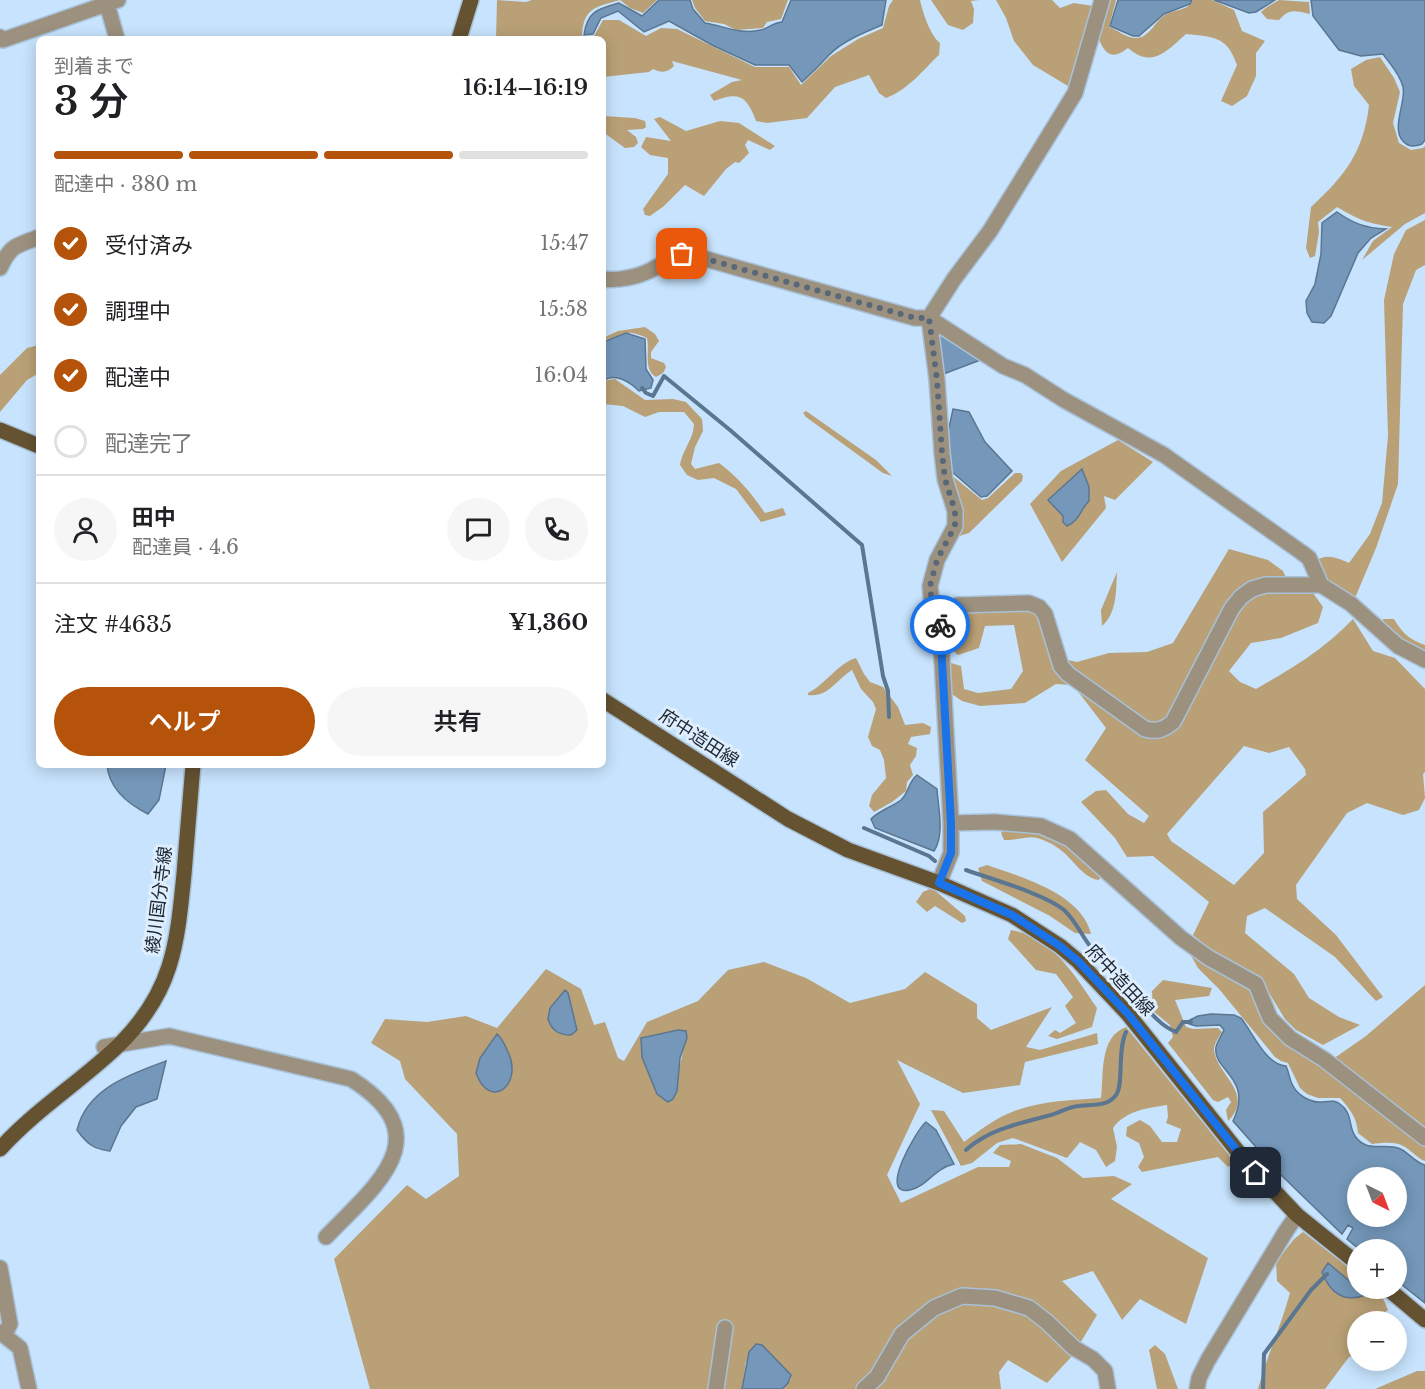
<!DOCTYPE html>
<html lang="ja">
<head>
<meta charset="utf-8">
<style>
  :root { --surface:#fff; --page:#f6f6f6; --text:#202124; --muted:#757577; --line:#e0e0e0; --accent:#b45309 }
  body { margin:0; font-family:"Libre Baskerville","Noto Sans JP",serif; background:var(--page); color:var(--text); height:100vh; display:flex; flex-direction:column; font-size:22px; white-space:nowrap }
  * { box-sizing:border-box; margin:0 }
  p { font-size:20px; color:var(--muted) }
  .icon { flex:none; width:33px; height:33px; fill:none; stroke:currentColor; stroke-width:2; stroke-linecap:round; stroke-linejoin:round }
  .map { position:relative; flex:1; overflow:hidden }
  .side { position:absolute; left:36px; top:36px; width:570px; height:732px; display:flex; flex-direction:column; background:var(--surface); border-radius:9px; box-shadow:0 3px 15px #0003 }
  .side>* { flex:none }
  .needle { width:39px; rotate:138deg }
  .buttons { position:absolute; left:1347px; top:1167px; display:grid; gap:12px }
  .buttons a { display:grid; place-items:center; width:60px; height:60px; border-radius:50%; background:var(--surface); box-shadow:0 3px 15px #0003; font-size:30px }
  .pin { position:absolute; display:grid; place-items:center; width:51px; height:51px; color:#fff; margin:-26px; border-radius:12px; box-shadow:0 3px 9px #0006 }
  .courier { position:absolute; display:grid; place-items:center; width:60px; height:60px; margin:-30px; border:4px solid #1a73e8; border-radius:50%; background:#fff; color:#222; box-shadow:0 2px 8px #0007 }
  .head em { font-style:normal; font-weight:600 }
  .head div { display:flex; flex-direction:column-reverse }
  .head { display:flex; align-items:center; justify-content:space-between; height:102px; padding:0 18px }
  h1 { font-size:39px; font-weight:600; line-height:45px }
  .bar { display:grid; grid-template-columns:repeat(4,1fr); gap:9px 6px; align-content:center; height:72px; padding:0 18px }
  .bar i { height:8px; border-radius:4px; background:var(--line) }
  .bar .selected { background:var(--accent) }
  .bar p { grid-column:span 4 }
  .line { display:flex; align-items:center; gap:15px; padding:0 18px; border-top:2px solid var(--line) }
  .line div { flex:1 }
  .round { display:grid; place-items:center; flex:none; width:63px; height:63px; border-radius:32px; background:var(--page) }
  ol { padding:0 18px; list-style:none }
  li { display:flex; align-items:center; gap:18px; height:66px }
  li p { margin-inline-start:auto }
  li .icon { padding:6px; border-radius:50%; background:var(--accent); color:#fff; stroke-width:4 }
  li:last-child { color:var(--muted) }
  li i { width:33px; height:33px; border:3px solid var(--line); border-radius:50% }
  .button { display:flex; gap:12px; margin-top:auto; padding:12px 18px }
  .button a { flex:1; height:69px; border-radius:36px; background:var(--accent); color:#fff; font-size:24px; font-weight:600; line-height:69px; text-align:center }
  .button a+a { background:var(--page); color:var(--text) }
  .map>svg:first-child { display:block }
  .forest { fill:#b9a076; fill-rule:evenodd }
  .water { fill:#7598ba; stroke:#5a7691; stroke-width:1.5; fill-rule:evenodd }
  .lines { fill:none; stroke-linecap:round; stroke-linejoin:round }
  .stream { stroke:#5a7691; stroke-width:4 }
  .minor-casing { stroke:#a8c1d8; stroke-width:18 }
  .major-casing { stroke:#a8c1d8; stroke-width:18 }
  .minor { stroke:#9c917f; stroke-width:15 }
  .major { stroke:#645231; stroke-width:15 }
  .done { stroke:#586878; stroke-width:6; stroke-dasharray:0 10.8 }
  .route { stroke:#1a73e8; stroke-width:8 }
  .labels { text-anchor:middle; dominant-baseline:central; stroke-width:6; stroke-linejoin:round; paint-order:stroke }
  .street-label { font-size:18px; fill:#1c2630; stroke:#deeeff }
</style>
</head>
<body>
<div class="map">
<svg width="1425" height="1389" viewBox="0 0 1425 1389">
  <rect width="100%" height="100%" fill="#c7e3fd"/>
  <path class="forest" d="M497,0L526,2L532,0H657L643,13L630,8L620,0C595,7 583,8 582,37L594,36L603,20H619L646,36L661,28L677,29L755,67H789L801,85L831,56L858,39L883,28L889,6L893,0H920C923,13 930,35 940,43L939,55C923,70 908,90 886,98L879,93L869,75L835,87L807,118L767,123L756,121C747,96 739,91 714,101L710,95L732,82L742,80L672,61L674,66C667,73 662,73 653,69L649,72L603,77V39H496Z
    M692,0H788L781,19L767,22L763,28L736,30L724,24L705,21L695,8Z
    M931,0H979L971,1L974,9L973,23L963,30L948,25Z
    M996,0H1052L1060,8L1074,3L1093,6L1096,0H1116L1109,27C1117,30 1127,38 1135,38C1149,39 1155,21 1165,15C1175,9 1188,11 1193,0H1212L1234,10L1242,31L1265,41L1256,53V76L1247,96L1232,106L1221,101L1237,65C1227,36 1214,37 1186,34C1167,51 1152,69 1128,48C1110,62 1104,52 1097,35L1083,36L1068,86L1033,65L1014,41L1006,18Z
    M1279,0L1309,2L1310,14C1295,11 1290,8 1279,20L1267,19L1261,12L1267,7Z
    M1380,57L1394,78L1400,92L1393,123L1399,143L1411,150L1423,148L1425,146V213L1405,224L1362,260L1373,241L1392,227C1367,223 1359,220 1337,207L1318,222L1319,232L1315,256L1310,258L1306,248L1311,207C1345,176 1364,151 1369,105L1354,86L1351,69L1366,60Z
    M603,116L635,118L645,121L646,127L643,129L627,130L636,137L638,143L634,147L625,148L603,132Z
    M660,117L686,131L720,121L739,123L775,146L770,150L748,140L745,145L749,153L739,163L735,162L726,169L704,196L685,185L664,206L650,216L645,215L643,209L668,174V158L650,155L641,147L646,137L671,141L654,119Z
    M1425,220V265L1416,270L1403,304L1398,484L1376,548L1355,598C1335,596 1326,577 1316,561C1326,553 1338,558 1349,563L1370,534L1382,503L1388,436L1384,300L1394,254L1406,230Z
    M645,327L655,334L659,341L651,352V358L664,363L666,367L663,373L656,377C643,369 650,352 647,338C623,327 625,336 603,340V338L618,331Z
    M39,345V373L27,380L0,412V375L27,348Z
    M615,379L645,400L673,399L686,402L702,419L703,431L695,447L691,464L695,469L719,463C738,477 752,494 765,513L783,508L786,515L761,522L736,489L714,478L698,480L687,475L680,465C682,450 694,439 694,424L684,412H659L645,417L623,406L603,404V384L607,380Z
    M806,411L876,460L892,476L883,473L806,417L803,413Z
    M1118,440L1153,462L1115,500L1104,496L1106,508L1062,562L1030,504L1061,471Z
    M1015,473H1021L1023,476L1022,481L969,533L956,537L950,474L982,500L988,498Z
    M1229,549L1268,560L1283,571L1293,592L1313,593L1323,607L1318,623L1281,638L1251,643L1229,671L1240,682L1256,689C1294,667 1322,651 1353,619L1373,651L1395,658L1425,689V772L1423,774L1425,798L1419,810L1403,815L1367,803L1347,813L1296,885L1297,899L1336,935L1383,997L1376,1001L1335,957L1265,908L1247,916L1245,933L1294,974L1309,998L1339,1017L1360,1025L1323,1045L1296,1030L1285,1019L1258,975L1222,959L1193,935L1209,902L1153,856L1127,857L1115,838L1081,802L1096,791L1106,790L1128,814L1144,823L1149,816L1085,760L1106,728L1073,685L1056,684L1025,703L980,706L962,701L952,694L947,673L951,663L961,666L964,689L978,693L1011,689L1023,671L1014,625L985,626L979,648L958,655L949,647L948,623L960,610L1030,609L1038,614L1054,657L1077,662L1109,653L1147,652L1173,643ZM1244,746L1269,753L1289,747L1305,769L1306,775L1263,812L1264,853L1234,885L1171,841L1167,834Z
    M1117,572C1116,591 1117,613 1102,626L1101,610Z
    M1383,619H1394C1402,633 1410,640 1425,645V654L1411,648L1385,628Z
    M856,658L864,674L870,682L883,687L898,707L905,725L923,723L931,727L930,734L911,737L908,744L917,748L916,756L910,765L913,775L907,782L906,791L892,802L874,812L869,806L872,795L886,778L884,760L880,750L872,746L868,737L876,709L873,702L861,689L852,670C837,679 828,698 808,695V693C826,684 837,664 856,658Z
    M1005,829L1043,833L1069,845L1101,875L1099,880C1082,878 1072,857 1058,848C1053,844 1044,840 1037,838C1030,835 1014,841 1004,840L1001,833Z
    M987,865C1021,877 1082,894 1091,934L1075,933L1050,916L982,881L978,868Z
    M932,888L965,916L966,921L962,923L935,906L927,912L916,902L923,892Z
    M1011,930C1053,937 1075,976 1097,1008L1092,1027L1057,1039L1048,1036L1055,1030L1060,1033L1076,1023L1065,1006L1073,997L1056,974L1036,970L1008,939Z
    M1189,952L1254,989L1266,1022L1425,1144V1161C1417,1158 1413,1152 1405,1147C1396,1141 1382,1143 1372,1144L1358,1133C1357,1118 1350,1109 1340,1098H1318L1307,1094L1300,1088L1288,1063L1281,1061L1275,1057L1219,989L1198,968Z
    M764,962L806,978L850,1003L905,989L925,972L977,1004V1018L991,1030L1052,1007L1026,1047L1040,1050L1097,1033L1098,1044L1025,1062L1020,1085L963,1093L897,1060L920,1104L887,1175L901,1203L978,1167H1009L1011,1161L993,1153L1000,1145L1021,1144L1057,1158L1083,1178L1114,1176L1132,1184L1111,1199L1208,1258L1186,1324L1140,1299L1122,1320L1093,1271L1062,1281L1097,1315L1073,1355L1047,1383L1008,1360L999,1372L1001,1389H782L791,1379L746,1361L742,1389H370L334,1259L407,1185L426,1199L459,1176L457,1134L405,1079L400,1061L371,1043L385,1019L427,1022L466,1016L497,1028L546,969L581,989L594,1025L605,1022L618,1058L624,1061L647,1022L698,1001L728,970ZM687,1034L678,1074L657,1093L642,1057L641,1038Z
    M1163,980L1212,988L1209,996L1175,1000L1186,1027L1193,1029L1218,1028L1222,1032C1219,1037 1214,1044 1214,1049C1215,1074 1256,1093 1228,1121L1226,1110L1231,1102L1228,1097L1218,1102L1213,1100L1168,1043L1173,1037L1170,1025L1153,1011L1152,991Z
    M1425,985V1132L1333,1059L1366,1036Z
    M1126,1027L1229,1155L1233,1164L1228,1167L1218,1157L1142,1172L1138,1167L1144,1157L1139,1143L1126,1136L1127,1127L1140,1120L1150,1126L1162,1142H1177L1181,1129L1166,1123L1168,1117L1167,1105C1147,1108 1125,1111 1113,1128L1117,1147L1115,1161L1106,1167L1096,1150L1080,1142L1067,1158L1013,1138L997,1143L972,1163L961,1166L931,1110L944,1111L964,1142C979,1131 994,1119 1012,1112C1039,1101 1072,1100 1101,1098C1104,1073 1099,1037 1126,1027Z
    M1303,1232L1357,1274V1288L1329,1264L1322,1272L1366,1295L1358,1289C1380,1289 1380,1290 1388,1310C1383,1314 1375,1316 1371,1321L1358,1322L1357,1355L1349,1357L1325,1389H1258C1267,1356 1281,1326 1290,1293L1277,1281L1276,1262L1294,1239Z
    M1155,1345L1165,1354L1178,1389H1157L1149,1350Z
    M1417,1371H1425V1389H1375Z"/>
  <path class="water" d="M659,0H690L693,9L705,23C724,26 741,35 761,30C767,29 772,23 782,22L791,0H886L882,25C865,32 841,42 829,55C820,65 812,73 802,82L789,65H755L712,45L669,21L644,32L618,11L601,18L593,34L584,35C587,11 598,9 619,3L642,16Z
    M1118,0H1192L1190,4L1164,14L1139,36H1133L1110,26Z
    M1214,0H1275L1256,12L1249,13Z
    M1311,0H1425V140L1422,144C1417,146 1413,147 1408,145C1387,134 1407,103 1403,87C1400,74 1390,64 1383,54L1361,56L1339,50L1313,16Z
    M1337,212C1354,224 1366,228 1386,229L1371,238L1358,253L1331,316L1324,323L1312,322L1307,313L1306,301L1315,284L1321,254L1322,223Z
    M943,331L983,359L941,375L936,334Z
    M626,333L645,339L646,369L653,380L651,388L639,391C630,382 615,372 603,381V342Z
    M953,409L969,412L985,442L1012,471L987,496L981,497L950,470L946,442Z
    M1082,469L1089,487V501C1080,510 1080,520 1067,526L1063,522V516L1048,500Z
    M107,765H166L159,800L148,814C128,804 109,788 107,765Z
    M917,775L937,789C938,807 945,835 934,851L875,828L871,819C880,810 892,807 901,800C909,793 908,782 917,775Z
    M565,990L568,993L577,1030L571,1035C559,1035 552,1031 548,1019L550,1008Z
    M1211,1014L1234,1015L1241,1018C1253,1033 1266,1065 1286,1066C1289,1072 1289,1078 1292,1084C1297,1095 1310,1103 1322,1102C1329,1102 1334,1099 1340,1104C1353,1113 1348,1126 1355,1136C1365,1151 1379,1145 1394,1147C1408,1149 1411,1161 1425,1165V1303L1397,1281L1396,1250L1359,1249L1347,1239L1353,1228L1348,1225L1342,1234L1279,1173L1233,1121C1254,1077 1212,1071 1216,1047C1217,1042 1222,1035 1224,1030L1220,1025L1196,1026L1189,1024L1188,1021L1198,1016ZM1358,1178H1396V1216H1358Z
    M678,1030L686,1031L687,1038L680,1058L677,1091L673,1099L668,1102L657,1094L642,1057L641,1038Z
    M497,1034C502,1038 504,1043 507,1050C525,1084 490,1112 476,1073L480,1058Z
    M166,1061L157,1099L136,1107L121,1126L110,1151C93,1149 87,1144 77,1130C87,1088 131,1074 166,1061Z
    M926,1122L936,1130L954,1164C933,1169 928,1186 910,1190C877,1197 917,1129 926,1122Z
    M1328,1263L1366,1295C1344,1303 1330,1293 1322,1272Z
    M756,1344L762,1345L791,1375L788,1383L782,1389H742L749,1352Z"/>
  <g class="lines">
    <path class="stream" d="M642,388L646,393L653,396L664,376L730,430L862,545L883,676L888,691L889,717
      M864,828L929,856L935,861
      M966,870C991,879 1045,894 1064,910C1078,923 1082,938 1094,951C1104,963 1116,973 1126,984C1141,999 1155,1024 1176,1032L1183,1022H1191
      M966,1150C989,1129 1021,1123 1051,1115C1058,1113 1065,1109 1073,1107C1087,1103 1106,1109 1116,1095C1124,1085 1117,1050 1126,1032
      M1263,1389L1264,1354L1311,1290L1327,1274"/>
    <g class="minor-casing">
      <path id="minor" d="M107,4L117,39
        M0,37L3,40L118,0
        M0,268C11,244 17,246 39,237
        M603,279C617,281 638,277 651,270C665,263 676,253 692,255L915,318H929L1003,366L1025,375L1064,400L1164,455L1301,552L1309,558L1321,585
        M940,624L933,616L930,586L937,560L955,526V511L945,479L942,453L937,380L929,318L954,279L990,231L1075,93L1102,0
        M951,823L995,822L1041,826L1070,839L1181,938L1209,958L1256,984L1270,1018L1290,1038L1325,1060L1425,1138
        M939,883L951,853V823L940,624L948,611L958,605L1029,603L1039,607L1045,614L1061,666L1068,674L1145,729C1157,732 1163,730 1173,722L1232,608L1241,597L1252,589L1266,585H1321L1351,604L1398,646L1425,660
        M104,1047L169,1036L351,1079C442,1136 376,1185 326,1237
        M0,1268L10,1324L5,1334
        M0,1332L20,1348L29,1389
        M716,1389L725,1328
        M864,1389L877,1377L902,1334L934,1308L962,1296L995,1298L1029,1308L1047,1322L1074,1348L1093,1359L1105,1371L1108,1389
        M1197,1389L1199,1378L1208,1360L1286,1231L1297,1215"/>
    </g>
    <g class="major-casing">
      <path id="major" d="M459,39L471,0
        M0,430L39,446
        M603,700L788,819L848,850L939,883L1012,915L1060,946L1078,961L1128,1014L1243,1158L1297,1215L1358,1264
        M0,1149C36,1109 82,1081 120,1044C173,991 177,945 184,874C187,838 190,801 193,765
        M1387,1288L1425,1320"/>
    </g>
    <use href="#minor" class="minor"/>
    <use href="#major" class="major"/>
  </g>
  <g class="lines">
    <path class="done" d="M682,254L692,255L915,318H929L937,380L942,453L945,479L955,511V526L937,560L930,586L933,616L940,625"/>
    <path class="route" d="M940,625L951,823V853L939,883L1012,915L1060,946L1078,961L1128,1014L1243,1158L1256,1173"/>
  </g>
  <g class="labels">
    <g class="street-label">
      <text transform="translate(699 738) rotate(33)">府中造田線</text>
      <text transform="translate(159 900) rotate(-83)">綾川国分寺線</text>
      <text transform="translate(1120 980) rotate(47)">府中造田線</text>
    </g>
  </g>
</svg>
<div class="buttons">
<a><svg class="needle" viewBox="-14 -14 28 28"><path d="M0-13l5 13h-10z" fill="#e53935"/><path d="M0 13l5-13h-10z" fill="#757577"/></svg></a>
<a>+</a>
<a>−</a>
</div>
<div class="pin" style="left:682px;top:254px;background:#ea580c"><svg class="icon" aria-label="bag" viewBox="0 0 24 24"><path d="M5 8h14l-1 12H6zM9 8a3 3 0 0 1 6 0"/></svg></div>
<div class="pin" style="left:1256px;top:1173px;background:#1f2937"><svg class="icon" aria-label="home" viewBox="0 0 24 24"><path d="M3 11l9-7 9 7M6 9v11h12V9"/></svg></div>
<div class="courier" style="left:940px;top:625px"><svg class="icon" aria-label="bike" viewBox="0 0 24 24"><circle cx="6" cy="16" r="4"/><circle cx="18" cy="16" r="4"/><path d="M6 16l4-8h5l3 8M10 8l3 8H6M13 5h3"/></svg></div>
<section class="side">
<div class="head"><div><h1>3 分</h1><p>到着まで</p></div><em>16:14–16:19</em></div>
<div class="bar"><i class="selected"></i><i class="selected"></i><i class="selected"></i><i></i><p>配達中 · 380 m</p></div>
<ol>
<li><svg class="icon" aria-label="check" viewBox="0 0 24 24"><path d="M5 12l5 5 9-10"/></svg>受付済み<p>15:47</p></li>
<li><svg class="icon" aria-label="check" viewBox="0 0 24 24"><path d="M5 12l5 5 9-10"/></svg>調理中<p>15:58</p></li>
<li><svg class="icon" aria-label="check" viewBox="0 0 24 24"><path d="M5 12l5 5 9-10"/></svg>配達中<p>16:04</p></li>
<li><i></i>配達完了</li>
</ol>
<div class="line" style="height:108px"><a class="round"><svg class="icon" aria-label="person" viewBox="0 0 24 24"><circle cx="12" cy="8" r="4"/><path d="M4 21q1-7 8-7t8 7"/></svg></a><div><b>田中</b><p>配達員 · 4.6</p></div><a class="round"><svg class="icon" aria-label="chat" viewBox="0 0 24 24"><path d="M4 5h16v11H9l-5 4z"/></svg></a><a class="round"><svg class="icon" aria-label="phone" viewBox="0 0 24 24"><path d="M5 4h4l2 5-3 2q2 4 5 5l2-3 5 2v4C11 20 4 13 5 4z"/></svg></a></div>
<div class="line" style="height:78px"><div>注文 #4635</div><b>¥1,360</b></div>
<div class="button"><a>ヘルプ</a><a>共有</a></div>
</section>
</div>
</body>
</html>
